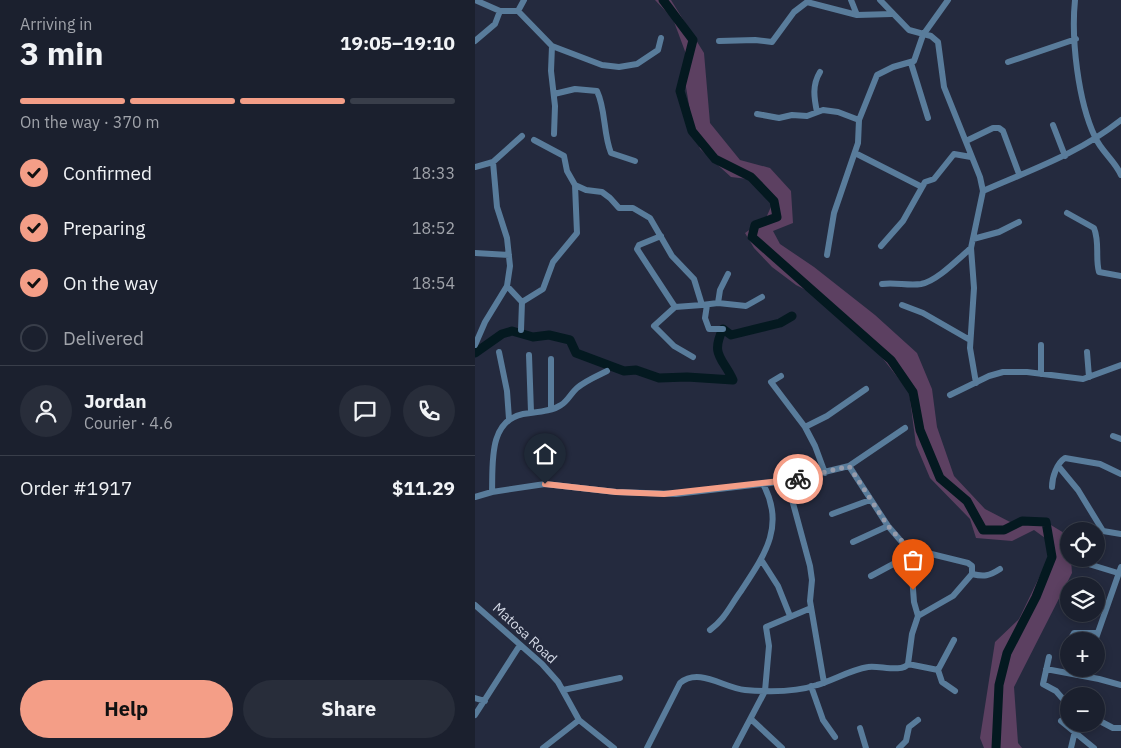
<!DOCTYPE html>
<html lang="en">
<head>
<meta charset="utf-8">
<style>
  :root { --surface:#1b202e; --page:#282d3a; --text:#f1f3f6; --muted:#a0a3aa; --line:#393e4a; --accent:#f49e87 }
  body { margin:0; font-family:"IBM Plex Sans",sans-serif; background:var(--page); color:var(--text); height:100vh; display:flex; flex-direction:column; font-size:19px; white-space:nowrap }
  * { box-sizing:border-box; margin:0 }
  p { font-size:16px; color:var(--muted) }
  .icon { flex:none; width:28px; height:28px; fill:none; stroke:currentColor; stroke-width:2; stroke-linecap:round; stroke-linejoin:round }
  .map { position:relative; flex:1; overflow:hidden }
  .side { display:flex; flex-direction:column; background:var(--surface); width:475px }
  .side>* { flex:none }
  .controls { position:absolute; left:585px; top:522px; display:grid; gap:10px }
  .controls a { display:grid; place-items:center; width:45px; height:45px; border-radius:50%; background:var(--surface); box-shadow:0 2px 8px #0003,0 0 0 1px var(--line); font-size:25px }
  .pin { position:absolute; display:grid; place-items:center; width:42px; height:42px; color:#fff; margin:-51px -21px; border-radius:50% 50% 50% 0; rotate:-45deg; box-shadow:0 0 5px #0007 }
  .pin .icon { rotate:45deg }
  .courier { position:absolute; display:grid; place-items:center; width:50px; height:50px; margin:-25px; border:4px solid #f49e87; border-radius:50%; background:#fff; color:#222; box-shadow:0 1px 6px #0007 }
  .head em { font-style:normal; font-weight:700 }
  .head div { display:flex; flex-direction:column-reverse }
  .head { display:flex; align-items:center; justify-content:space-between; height:85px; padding:0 20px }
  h1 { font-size:32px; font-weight:700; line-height:38px }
  .bar { display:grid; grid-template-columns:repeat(4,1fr); gap:8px 5px; align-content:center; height:60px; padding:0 20px }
  .bar i { height:6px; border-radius:4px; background:var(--line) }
  .bar .selected { background:var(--accent) }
  .bar p { grid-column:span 4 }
  .line { display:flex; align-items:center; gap:12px; padding:0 20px; border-top:1px solid var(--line) }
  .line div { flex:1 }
  .round { display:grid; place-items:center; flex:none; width:52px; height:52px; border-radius:26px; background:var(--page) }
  ol { padding:0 20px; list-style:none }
  li { display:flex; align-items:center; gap:15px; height:55px }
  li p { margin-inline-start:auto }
  li .icon { padding:5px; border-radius:50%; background:var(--accent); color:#111; stroke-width:4 }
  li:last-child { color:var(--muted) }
  li i { width:28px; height:28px; border:2px solid var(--line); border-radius:50% }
  .action { display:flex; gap:10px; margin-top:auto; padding:10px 20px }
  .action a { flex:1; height:58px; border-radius:30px; background:var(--accent); color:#111; font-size:20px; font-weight:700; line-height:58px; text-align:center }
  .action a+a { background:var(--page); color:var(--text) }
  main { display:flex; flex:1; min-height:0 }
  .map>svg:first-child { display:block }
  .green { fill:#5c4061 }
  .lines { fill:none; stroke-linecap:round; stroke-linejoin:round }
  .river { stroke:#041920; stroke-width:9 }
  .minor { stroke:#597c9b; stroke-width:6 }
  .done { stroke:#969bab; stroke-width:5; stroke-dasharray:0 9 }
  .route { stroke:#f49e87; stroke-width:6 }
  .labels { text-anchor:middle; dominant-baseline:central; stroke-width:5; stroke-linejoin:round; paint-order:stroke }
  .street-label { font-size:14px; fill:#d3d8e5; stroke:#242a3e }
</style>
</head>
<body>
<main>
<section class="side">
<div class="head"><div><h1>3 min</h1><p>Arriving in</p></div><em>19:05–19:10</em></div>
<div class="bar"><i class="selected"></i><i class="selected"></i><i class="selected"></i><i></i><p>On the way · 370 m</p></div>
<ol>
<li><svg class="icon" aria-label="check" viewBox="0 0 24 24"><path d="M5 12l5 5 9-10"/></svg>Confirmed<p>18:33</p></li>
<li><svg class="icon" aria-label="check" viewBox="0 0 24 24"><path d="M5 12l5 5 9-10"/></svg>Preparing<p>18:52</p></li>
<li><svg class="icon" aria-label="check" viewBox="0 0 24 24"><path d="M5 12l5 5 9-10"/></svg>On the way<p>18:54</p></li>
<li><i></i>Delivered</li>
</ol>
<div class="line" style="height:90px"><a class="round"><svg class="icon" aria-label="person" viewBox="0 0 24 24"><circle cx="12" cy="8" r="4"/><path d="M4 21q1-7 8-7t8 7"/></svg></a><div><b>Jordan</b><p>Courier · 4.6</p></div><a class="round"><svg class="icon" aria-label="chat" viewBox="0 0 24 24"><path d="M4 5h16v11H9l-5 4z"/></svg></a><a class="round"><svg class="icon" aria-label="phone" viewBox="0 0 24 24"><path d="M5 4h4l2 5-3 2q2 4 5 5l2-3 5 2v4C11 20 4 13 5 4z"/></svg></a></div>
<div class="line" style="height:65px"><div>Order #1917</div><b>$11.29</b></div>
<div class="action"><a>Help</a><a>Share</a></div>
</section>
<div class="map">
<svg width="646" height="748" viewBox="0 0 646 748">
  <rect width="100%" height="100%" fill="#242a3e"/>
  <path class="green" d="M180,0H196L229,53L235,123L265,160L295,168L316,191L318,223L298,231L305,244L339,267L400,315L442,353L457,389L462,427L479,476L510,509L537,523L566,519L594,536V559H596L597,573L539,687L543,743L547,748H509L505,738L520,642L544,619L573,559L577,543L559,530L537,541L501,538L495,519L455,478L441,445L434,392L391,337L349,299L321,285L297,267L279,248L270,233L291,218L299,200L273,179L256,177L225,149L217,123L209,75L211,54L198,19Z"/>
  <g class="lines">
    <path class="river" d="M188,0L218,40L205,91L217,131L240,159L276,177L299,201L302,217L280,225L277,237L416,360L438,392L445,430L465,478L492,501L508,530H529L547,521L571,522L577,557L561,597L532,653L524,685L521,748
      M0,353L27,334L37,331L58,337L74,335L95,340L101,353L149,371L161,370L184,378L212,377L258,380C248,358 235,355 248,329L256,335L305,323L317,316"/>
    <path class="minor" d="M0,0L25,11H43
      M376,0L382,15
      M405,0L434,30L456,36L463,42L469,87L505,177L508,191L496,248L499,288L495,348L501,383
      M600,0C596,39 603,101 620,137C626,151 640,161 646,175
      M43,11L77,46L127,65L144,67L162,64L183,50L186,38
      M43,11L49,0
      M0,41L20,24L25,11
      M244,41L280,40L297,42L319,12L332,2L382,15L417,14
      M77,46L76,71L80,106L79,134
      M533,62L601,39
      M436,63L453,118
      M79,94L100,89L122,91C131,110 128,133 136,153L160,161
      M342,112C339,98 337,85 345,72
      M282,114L304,118L317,115L332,116L348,110L363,112L384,120
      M578,125L590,156
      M59,140L89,156L92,171L100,185L111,190L127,192L135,198L144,208H158L175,218L197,256L219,279L227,305L243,303L245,290L253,274
      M491,141L518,128H524L528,131L544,174
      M380,153L447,187
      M0,167L18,162L47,136
      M508,191C558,169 603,154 646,120
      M592,213L619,228C625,243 620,258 624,272L646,276
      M186,236L164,245L162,249L200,307
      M498,239L524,232L544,222
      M406,246L428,221L450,182L459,179L479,154L496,157
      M0,253L34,255
      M352,255L359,213L383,143L384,120L402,75L418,67L439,61L448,35L473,0
      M407,284C420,282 433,286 446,284C462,281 483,259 496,248
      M32,286L47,302L46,330
      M47,302L68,289L78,262L102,233L100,185
      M243,303L271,306L287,297
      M232,305L230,318L234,329H248
      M427,305L448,313L495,340
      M200,307L179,326L199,346L218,357
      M200,307L227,305
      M0,345L10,322L32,286L35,266L32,238L22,207L18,162
      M566,345V374
      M24,352L32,391L34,419
      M612,352L614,377
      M54,355L56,412
      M76,359V409
      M306,376L296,382L330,427L340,446L350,473
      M475,395L514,376L528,372H552L608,379L646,365
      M330,427L352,416L391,389
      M638,436L646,439
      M374,466L430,428
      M584,467L603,490L628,531L646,534
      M312,481L335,566L337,580L335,601L349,683
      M577,487C577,477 582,463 590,458L625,464L646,474
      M17,492C18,464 13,421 48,414C60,412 76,412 86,405C93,401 96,393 102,388C110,381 122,376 132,371
      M0,497L17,492L70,484L141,492L201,494L312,481L374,466L413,526L432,548L493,563L497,566V574C509,577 514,576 525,569
      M357,514L395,500
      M378,542L413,526
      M435,550L439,602L443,616
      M287,561L303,586L315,616
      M607,562L643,573
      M396,576L435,555
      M0,605L67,664L83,682L104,720L139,748
      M235,630C250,619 255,606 266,591C289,556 311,526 288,484
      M620,641L646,567
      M591,647L599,633H622
      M574,657L568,684L581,691L594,706
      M571,669L624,679L646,685
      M463,670L479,640
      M336,686L348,720L360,737
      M88,690L145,678
      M480,691L467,682L463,670L433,664L437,634L443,616L478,596L497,574
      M0,698L10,701
      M0,715L45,645
      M621,719L638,728H646
      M277,720L307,748
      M586,721L619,748
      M385,728L391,748
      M68,748L104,720
      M172,748L205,683C224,667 249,688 270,690C293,692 321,692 342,685C359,680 375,670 393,667C403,665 427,673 433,664
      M260,748L290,691L294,646L291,627L336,608
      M424,748L431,741L434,727L443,720
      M596,748L600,731"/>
  </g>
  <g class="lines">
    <path class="done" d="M323,479L374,466L413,526L435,550L438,590"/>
    <path class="route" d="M70,484L141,492L189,494L323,479"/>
  </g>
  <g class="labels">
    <g class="street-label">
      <text transform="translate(50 633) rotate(43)">Matosa Road</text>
    </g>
  </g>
</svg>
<div class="controls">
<a><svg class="icon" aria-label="locate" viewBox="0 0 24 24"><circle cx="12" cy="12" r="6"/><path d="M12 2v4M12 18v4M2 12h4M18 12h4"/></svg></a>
<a><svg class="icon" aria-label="layers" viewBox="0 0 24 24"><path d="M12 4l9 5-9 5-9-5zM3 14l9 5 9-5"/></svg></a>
<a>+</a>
<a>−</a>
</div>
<div class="pin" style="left:438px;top:590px;background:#ea580c"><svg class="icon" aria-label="bag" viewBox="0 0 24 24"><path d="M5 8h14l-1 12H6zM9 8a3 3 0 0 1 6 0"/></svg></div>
<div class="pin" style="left:70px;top:484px;background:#1f2937"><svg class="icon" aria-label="home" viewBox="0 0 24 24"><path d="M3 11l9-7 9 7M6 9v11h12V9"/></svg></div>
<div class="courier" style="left:323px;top:479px"><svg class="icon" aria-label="bike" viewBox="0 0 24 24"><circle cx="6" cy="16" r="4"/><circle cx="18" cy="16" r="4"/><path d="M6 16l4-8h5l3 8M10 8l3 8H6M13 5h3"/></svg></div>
</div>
</main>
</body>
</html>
